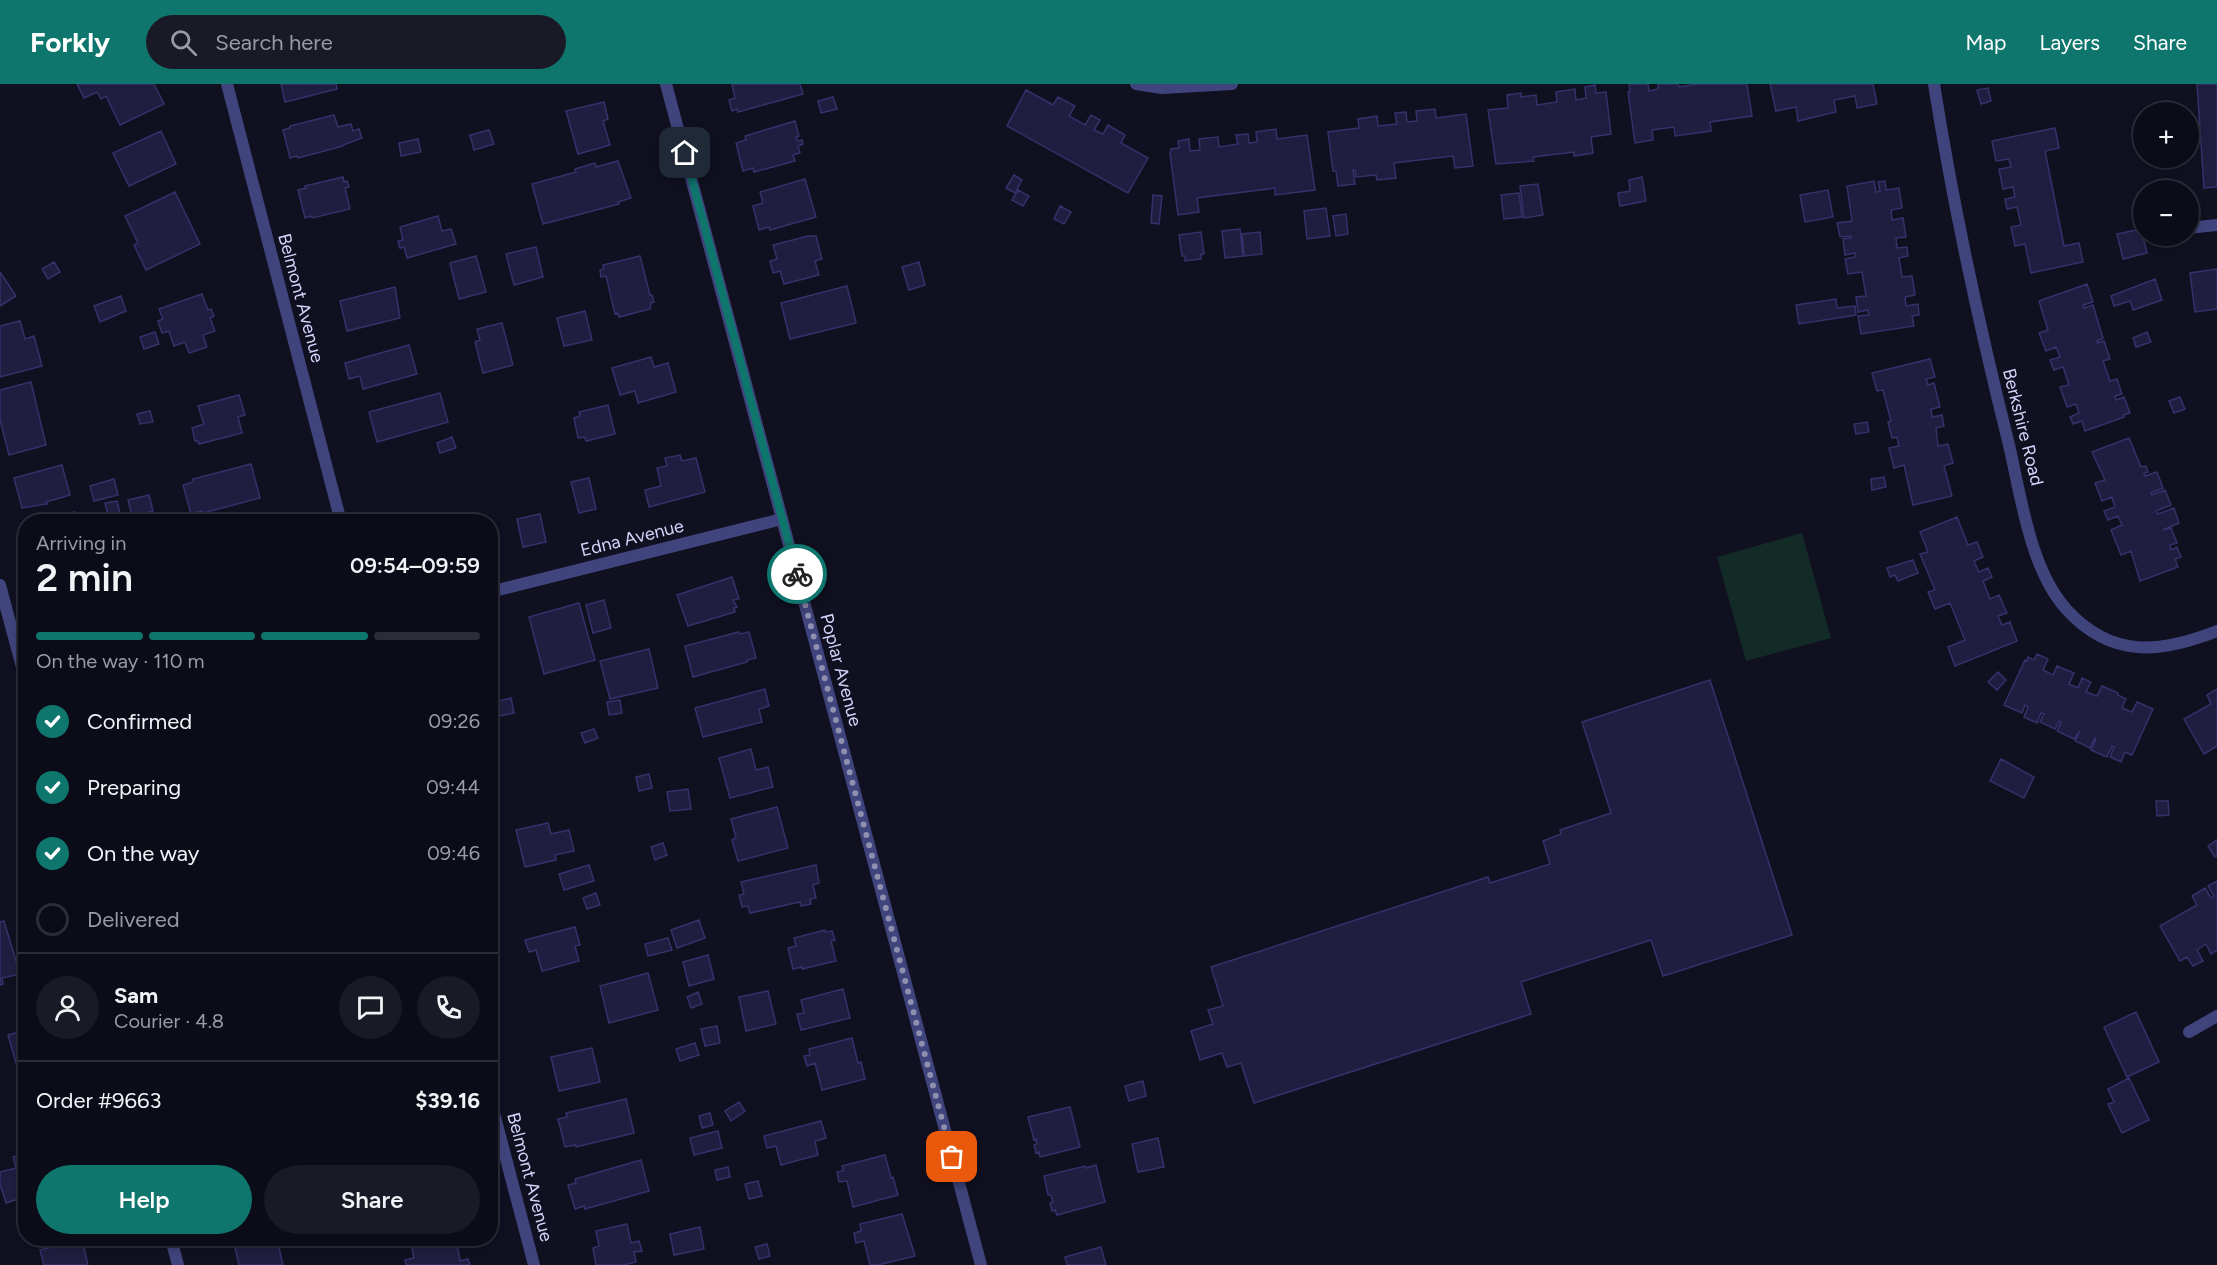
<!DOCTYPE html>
<html lang="en">
<head>
<meta charset="utf-8">
<style>
  :root { --surface:#0c0c19; --page:#1a1a26; --text:#f1f3f6; --muted:#9a9ba2; --line:#2c2c38; --accent:#0f766e }
  body { margin:0; font-family:Figtree,sans-serif; background:var(--page); color:var(--text); height:100vh; display:flex; flex-direction:column; font-size:22px; white-space:nowrap }
  * { box-sizing:border-box; margin:0 }
  p { font-size:20px; color:var(--muted) }
  .icon { flex:none; width:33px; height:33px; fill:none; stroke:currentColor; stroke-width:2; stroke-linecap:round; stroke-linejoin:round }
  .map { position:relative; flex:1; overflow:hidden }
  .side { position:absolute; left:18px; top:430px; width:480px; height:732px; display:flex; flex-direction:column; background:var(--surface); border-radius:24px; box-shadow:0 3px 9px #0003,0 0 0 2px var(--line) }
  .side>* { flex:none }
  .tools { position:absolute; left:2133px; top:18px; display:grid; gap:12px }
  .tools a { display:grid; place-items:center; width:66px; height:66px; border-radius:50%; background:var(--surface); box-shadow:0 3px 9px #0003,0 0 0 2px var(--line); font-size:30px }
  .pin { position:absolute; display:grid; place-items:center; width:51px; height:51px; color:#fff; margin:-26px; border-radius:12px; box-shadow:0 3px 9px #0006 }
  .courier { position:absolute; display:grid; place-items:center; width:60px; height:60px; margin:-30px; border:4px solid #0f766e; border-radius:50%; background:#fff; color:#222; box-shadow:0 2px 8px #0007 }
  .head em { font-style:normal; font-weight:600 }
  .head div { display:flex; flex-direction:column-reverse }
  .head { display:flex; align-items:center; justify-content:space-between; height:102px; padding:0 18px }
  h1 { font-size:39px; font-weight:600; line-height:45px }
  .bar { display:grid; grid-template-columns:repeat(4,1fr); gap:9px 6px; align-content:center; height:72px; padding:0 18px }
  .bar i { height:8px; border-radius:4px; background:var(--line) }
  .bar .active { background:var(--accent) }
  .bar p { grid-column:span 4 }
  .line { display:flex; align-items:center; gap:15px; padding:0 18px; border-top:2px solid var(--line) }
  .line div { flex:1 }
  .round { display:grid; place-items:center; flex:none; width:63px; height:63px; border-radius:32px; background:var(--page) }
  ol { padding:0 18px; list-style:none }
  li { display:flex; align-items:center; gap:18px; height:66px }
  li p { margin-inline-start:auto }
  li .icon { padding:6px; border-radius:50%; background:var(--accent); color:#fff; stroke-width:4 }
  li:last-child { color:var(--muted) }
  li i { width:33px; height:33px; border:3px solid var(--line); border-radius:50% }
  .action { display:flex; gap:12px; margin-top:auto; padding:12px 18px }
  .action a { flex:1; height:69px; border-radius:36px; background:var(--accent); color:#fff; font-size:24px; font-weight:600; line-height:69px; text-align:center }
  .action a+a { background:var(--page); color:var(--text) }
  header { display:flex; align-items:center; gap:36px; box-sizing:border-box; height:84px; padding:0 30px; background:var(--accent); color:#fff }
  header strong { font-size:28px }
  nav { display:flex; gap:33px; margin-inline-start:auto; font-size:21px }
  .search { width:420px; height:54px; background:var(--page); display:flex; align-items:center; gap:15px; box-sizing:border-box; padding:0 21px; border-radius:33px; color:var(--muted); font-size:22px }
  .map>svg:first-child { display:block }
  .green { fill:#132b27 }
  .building { fill:#201d40; stroke:#35316a; stroke-width:1.5 }
  .lines { fill:none; stroke-linecap:round; stroke-linejoin:round }
  .street { stroke:#3f447c; stroke-width:12 }
  .done { stroke:#8f8faf; stroke-width:6; stroke-dasharray:0 10.8 }
  .route { stroke:#0f766e; stroke-width:8 }
  .labels { text-anchor:middle; dominant-baseline:central; stroke-width:4.5; stroke-linejoin:round; paint-order:stroke }
  .street-label { font-size:18px; fill:#d4d4fb; stroke:#101021 }
</style>
</head>
<body>
<header>
<strong>Forkly</strong>
<div class="search"><svg class="icon" aria-label="search" viewBox="0 0 24 24"><circle cx="10" cy="10" r="6"/><path d="M15 15l6 6"/></svg>Search here</div>
<nav><a>Map</a><a>Layers</a><a>Share</a></nav>
</header>
<div class="map">
<svg width="2217" height="1181" viewBox="0 0 2217 1181">
  <rect width="100%" height="100%" fill="#101021"/>
  <path class="green" d="M1802,449L1831,554L1746,577L1717,473Z"/>
  <path class="building" d="M77,0H154L164,20L120,41L106,12L101,15L97,8L84,14Z
    M281,0H336L337,5L285,18Z
    M732,0H800L803,10L738,28L737,25L732,27L729,16L735,14Z
    M1629,0H1648L1649,7L1658,5V0H1678L1679,3L1697,0H1747L1752,32L1710,38L1711,47L1675,52L1674,43L1652,46L1653,56L1635,59L1628,8H1630Z
    M1770,0H1873L1877,20L1857,24L1855,12L1834,16L1836,28L1798,37L1796,23L1776,27Z
    M2197,0H2217V103L2204,104Z
    M1595,1L1596,9L1606,8L1611,50L1591,53L1593,69L1574,72V68L1533,73L1534,77L1496,80L1488,26L1508,24L1507,11L1521,9V13L1536,11L1537,21L1557,18L1556,8L1575,5L1576,16L1586,14L1585,3Z
    M1988,4L1991,17L1981,20L1977,6Z
    M1026,6L1053,21L1058,13L1075,22L1069,32L1085,41L1091,31L1100,36L1094,46L1103,50L1108,41L1125,51L1121,59L1148,74L1128,109L1007,42Z
    M833,13L837,25L821,29L818,17Z
    M604,18L608,35L603,37L610,61L578,70L566,27Z
    M1435,25L1436,34L1466,30L1473,82L1455,84L1453,72L1394,79L1396,94L1377,96L1376,91L1356,93L1355,86H1353L1355,100L1338,102L1336,87H1333L1328,48L1359,44L1358,35L1377,32L1378,42L1397,40L1395,29L1406,28L1407,38L1417,37L1416,27Z
    M334,31L338,43L351,40L353,47L359,45L362,54L343,61V62L298,74L297,72L290,74L283,46L290,44V42Z
    M795,37L799,52L796,53L798,57L802,56L803,60L798,62L800,69L793,71L795,77L754,88L753,84L743,87L736,59L746,56L745,52Z
    M2055,44L2059,64L2045,67L2064,162L2079,159L2083,178L2031,189L2025,160L2015,162L2011,143L2021,141L2017,123L2007,125L2005,115L2015,113L2013,103L2003,105L1999,85L2011,83L2009,75L1996,77L1992,57Z
    M1276,45L1277,55L1307,51L1315,106L1275,111V104L1197,114L1199,128L1178,131L1170,69L1171,65L1179,64L1178,57L1189,55L1190,67L1200,66L1199,55L1218,53L1219,63L1238,60L1236,51L1248,50L1249,59L1257,58L1256,48Z
    M489,46L494,60L474,66L470,51Z
    M161,47L176,80L129,102L113,69Z
    M418,55L421,68L401,72L399,59Z
    M618,77L631,114L618,118L619,120L543,140L532,100L576,88L575,85L595,79L596,83Z
    M1014,91L1022,96L1015,109L1006,104Z
    M343,93L344,98L347,97L349,103L345,104L350,125L312,134L311,132L305,134L298,106L306,104L305,102Z
    M1642,93L1646,117L1620,122L1618,109L1630,107L1629,96Z
    M805,95L816,133L770,146L769,143L759,146L753,122L763,119L760,108Z
    M1874,97L1876,108L1880,107L1878,98L1885,97L1886,106L1899,104L1902,124L1891,126L1892,136L1903,134L1906,153L1896,154L1897,164L1907,163L1908,172L1899,174L1902,193L1912,192L1915,211L1905,213L1906,222L1918,220L1919,231L1912,232L1914,242L1861,250L1858,232L1869,231L1868,226L1858,228L1856,213L1866,212L1862,188L1848,190L1845,175L1855,173V169L1845,171L1843,155L1851,154V152L1840,153L1837,139L1852,137L1847,102Z
    M1538,100L1543,131L1524,134L1520,102Z
    M1018,106L1029,112L1023,122L1012,116Z
    M1828,106L1833,133L1805,138L1800,111Z
    M175,108L200,160L146,186L134,161L138,159L125,132Z
    M1519,109L1522,133L1504,135L1501,111Z
    M1153,111L1162,112L1159,140L1151,139Z
    M1060,122L1071,128L1064,140L1054,135Z
    M1326,124L1330,152L1307,155L1304,127Z
    M1346,130L1348,150L1336,152L1333,132Z
    M438,132L442,147L451,145L456,160L407,174L404,163L400,164L398,157L403,156L400,143Z
    M1240,145L1243,172L1225,174L1222,147Z
    M2141,145L2147,169L2123,175L2117,150Z
    M1201,148L1204,170H1201V175L1185,177V172H1182L1179,151Z
    M1260,148L1262,170L1244,172L1242,150Z
    M808,152H816L822,175L815,177L819,191L784,200L780,187L773,189L770,177L777,175L773,161Z
    M536,163L543,193L514,201L506,170Z
    M476,172L486,208L459,215L450,179Z
    M640,172L650,211H652L654,218L651,219L650,225L619,233L618,229L615,230L606,192L601,193L600,186L604,185L603,181Z
    M54,178L60,188L48,195L42,185Z
    M919,178L925,201L909,206L902,183Z
    M2217,185V225L2195,228L2190,189Z
    M0,188L16,212L0,222Z
    M2155,195L2162,216L2133,226L2130,217L2114,222L2111,212Z
    M2087,200L2093,218L2083,221L2084,224L2093,221L2103,254L2097,257V259L2104,257L2110,275L2103,277L2110,297L2117,295L2122,310L2115,312L2116,316L2124,313L2130,329L2123,331L2124,333L2085,347L2082,337L2073,340L2070,333L2079,329L2076,320L2067,323L2060,303L2069,301L2063,283L2054,286L2050,276L2060,273L2056,263L2046,267L2039,249L2048,246L2039,217Z
    M847,202L856,239L790,255L781,219Z
    M395,203L400,234L347,247L340,217Z
    M202,210L208,226L211,225L214,232L210,234L215,247L203,251L207,263L189,269L185,258L174,262L169,247L162,249L158,237L163,235L159,225Z
    M121,212L126,227L100,238L94,222Z
    M1836,215L1837,224L1855,222L1856,231L1799,240L1796,221Z
    M585,227L592,256L564,262L557,234Z
    M20,237L25,255L34,252L42,282L0,293V242Z
    M502,239L513,281L483,289L475,258L480,256L477,245Z
    M155,248L159,260L144,265L140,253Z
    M2147,248L2151,258L2136,263L2133,254Z
    M409,261L417,290L363,305L360,292L349,295L345,279Z
    M651,273L654,283L668,279L676,308L638,319L635,307L620,311L612,284Z
    M1930,275L1935,293L1926,295L1928,301L1934,299L1940,323L1931,325L1932,333L1942,331L1944,342L1936,344L1938,362L1948,360L1953,379L1944,382L1952,412L1913,421L1904,381L1894,384L1889,364L1899,362L1897,353L1892,354L1888,338L1891,337L1883,306L1877,307L1872,289Z
    M31,298L46,361L9,371L0,336V306Z
    M440,309L448,338L377,358L369,328Z
    M239,311L245,331L238,333L242,349L199,360L198,357H195L192,344L204,340L198,322Z
    M2180,313L2185,325L2174,329L2169,317Z
    M608,321L615,350L586,357L585,353L578,354L574,334L580,332L579,328Z
    M150,327L153,338L140,340L137,330Z
    M1867,338L1869,348L1856,350L1854,340Z
    M452,353L456,364L440,369L437,359Z
    M2129,354L2141,383L2146,382L2148,388L2144,389L2145,392L2157,388L2163,404L2151,409L2152,411L2165,406L2171,421L2156,427L2158,430L2174,424L2179,439L2163,446L2171,444L2177,459L2170,461L2171,466L2177,463L2181,473L2175,475L2178,483L2140,497L2131,467L2121,471L2111,446L2122,441L2118,432L2108,436L2104,427L2115,423L2112,413L2102,417L2095,399L2105,396L2092,368Z
    M680,371L682,377L696,374L705,408L649,423L645,406L661,402L657,384L667,382L665,374Z
    M251,380L260,414L203,429L202,427L191,430L183,401L193,398V395Z
    M62,381L70,411L46,418L47,420L22,424L14,394Z
    M1884,393L1886,403L1872,406L1871,395Z
    M589,394L596,425L579,429L571,398Z
    M114,395L118,411L94,417L90,402Z
    M149,411L153,427L132,432L128,416Z
    M117,417L120,429L108,431L105,419Z
    M75,428L77,438H36Z
    M540,430L546,458L523,463L517,435Z
    M1957,433L1968,461L1977,458L1983,473L1974,477L1979,488L1988,484L1992,493L1983,497L1990,515L1999,511L2007,529L1998,532L2002,541L2010,538L2017,557L1955,582L1948,563L1965,556L1950,519L1935,525L1928,508L1935,506L1920,470L1928,468L1920,448Z
    M1913,476L1918,489L1898,497L1895,491L1890,493L1887,484Z
    M732,493L739,515L733,516L737,523L734,524L735,528L688,542L677,511Z
    M604,516L611,544L593,549L586,521Z
    M579,519L595,576L544,590L529,533Z
    M739,548L740,550L749,548L756,574L747,576V578L693,593L685,562Z
    M649,565L658,604L610,615L600,577Z
    M2037,570L2048,575L2043,586L2053,591L2057,582L2074,589L2069,600L2078,604L2082,594L2091,598L2086,608L2097,612L2102,602L2118,609V611L2126,615L2122,624L2132,628L2137,618L2153,625L2132,671L2125,668L2121,678L2110,673L2114,663L2112,662L2107,673L2091,666L2096,655L2095,654L2090,664L2075,657L2080,647L2074,655L2057,647L2061,638L2059,637L2055,645L2040,638L2044,630L2041,629L2037,639L2024,633L2028,623L2025,621L2022,629L2004,621L2025,576L2027,577L2028,573L2034,576Z
    M1998,588L2006,596L1997,606L1988,598Z
    M1710,596L1792,851L1663,892L1651,856L1521,898L1531,930L1254,1019L1241,979L1227,983L1222,969L1200,976L1191,947L1213,940L1208,926L1223,922L1211,883L1488,793L1490,799L1550,780L1543,757L1561,750L1560,746L1611,729L1582,638Z
    M765,605L769,622L759,625L762,638L703,653L695,624Z
    M2217,605V662L2204,670L2184,635L2211,620L2207,611Z
    M511,614L514,629L490,634V619Z
    M620,616L622,629L609,631L607,618Z
    M594,645L598,654L585,659L581,649Z
    M751,665L756,686L768,683L773,703L730,714L719,674Z
    M2001,675L2034,693L2024,714L1990,697Z
    M649,690L652,704L639,707L636,693Z
    M688,705L691,725L670,727L667,708Z
    M2156,717H2168L2169,731L2157,732Z
    M777,723L788,764L738,777L732,756L736,754L731,735Z
    M548,739L551,750L569,746L574,767L555,771L556,776L525,783L516,746Z
    M2217,756V772L2215,773L2208,762Z
    M663,759L667,771L655,776L651,763Z
    M589,781L594,797L564,806L559,790Z
    M816,781L819,799L813,801L816,814L810,815L811,820L801,822L800,818L750,829L748,822L742,823L739,811L744,810L741,798Z
    M2217,797V866L2211,870L2206,860L2197,866L2203,877L2193,882L2187,873L2180,877L2160,842L2197,821L2192,812L2205,804L2211,814L2214,812L2208,802Z
    M596,809L600,821L587,825L583,814Z
    M699,836L705,854L677,864L671,846Z
    M4,837L20,890L2,894L3,900L0,901V838Z
    M575,843L580,861L575,862L579,877L542,887L536,866L529,868L525,856Z
    M825,846V848L832,847L835,856L831,857L836,877L802,885V883L793,885L788,864L796,862L794,854Z
    M668,854L672,866L648,872L645,860Z
    M708,871L714,895L689,902L683,878Z
    M648,889L658,926L609,939L600,902Z
    M843,905L850,934L801,946L797,930L804,929L801,916Z
    M768,907L776,940L746,947L739,913Z
    M698,908L702,920L691,924L687,913Z
    M2136,928L2159,978L2127,993L2104,943Z
    M717,942L720,959L705,962L701,945Z
    M26,946V1007H24L8,951Z
    M852,954L858,979L861,978L865,995L822,1006L815,979L807,982L804,972L810,971L809,965Z
    M695,959L699,971L680,977L676,965Z
    M592,964L600,998L559,1007L551,973Z
    M2129,994L2149,1036L2122,1049L2108,1020L2114,1018L2108,1005Z
    M1143,997L1146,1012L1129,1017L1125,1002Z
    M626,1015L634,1049L576,1063V1061L565,1063L558,1035L567,1033L566,1029Z
    M739,1018L745,1027L731,1037L725,1027Z
    M1070,1023L1080,1063L1040,1073L1039,1068L1036,1069L1034,1061L1037,1060L1036,1055L1034,1056L1028,1033Z
    M710,1029L713,1041L702,1044L699,1032Z
    M821,1037L826,1054L815,1057L818,1071L781,1081L776,1062L767,1064L764,1052Z
    M718,1047L722,1064L694,1071L690,1054Z
    M1158,1054L1164,1083L1138,1088L1132,1060Z
    M26,1069V1117L24,1113L6,1119L0,1100V1088L16,1084L13,1073Z
    M885,1071L891,1094L893,1093L898,1111L853,1123L847,1097L839,1098L837,1088L843,1087L842,1082Z
    M641,1076L649,1107L585,1125L584,1122L575,1125L568,1101L576,1099L575,1095Z
    M1096,1081L1105,1118L1057,1131L1055,1126L1052,1127L1050,1119L1053,1118L1051,1111H1048L1044,1092L1085,1082L1086,1084Z
    M728,1083L730,1093L717,1096L715,1086Z
    M758,1097L762,1112L749,1115L745,1100Z
    M902,1130L915,1172L878,1181H870L864,1157L856,1159L854,1149L861,1147L860,1140Z
    M627,1140L631,1159L639,1157L642,1167L634,1168L636,1178L624,1181H596L593,1164L599,1162L596,1147Z
    M700,1143L704,1165L674,1171L670,1150Z
    M82,1155L88,1181H44L40,1166Z
    M233,1155H277L283,1181H239Z
    M410,1155H456L460,1177L468,1175L470,1181H406L405,1176L414,1174Z
    M767,1160L770,1172L759,1175L755,1163Z
    M1101,1163L1106,1181H1067L1065,1173Z"/>
  <g class="lines">
    <path class="street" d="M227,0L341,438
      M666,0L981,1181
      M1136,0L1162,4L1232,0
      M1934,0C1953,121 1979,241 2009,361C2021,412 2030,486 2067,526C2112,575 2161,569 2217,547
      M2188,144L2217,141
      M0,501L26,598
      M490,508L782,435
      M2189,948L2217,932
      M490,1014L534,1181
      M171,1155L178,1181"/>
  </g>
  <g class="lines">
    <path class="done" d="M797,490L952,1073"/>
    <path class="route" d="M685,69L797,490"/>
  </g>
  <g class="labels">
    <g class="street-label">
      <text transform="translate(301 214) rotate(75)">Belmont Avenue</text>
      <text transform="translate(2023 343) rotate(76)">Berkshire Road</text>
      <text transform="translate(632 454) rotate(-14)">Edna Avenue</text>
      <text transform="translate(841 586) rotate(75)">Poplar Avenue</text>
      <text transform="translate(530 1093) rotate(75)">Belmont Avenue</text>
    </g>
  </g>
</svg>
<div class="tools">
<a>+</a>
<a>−</a>
</div>
<div class="pin" style="left:952px;top:1073px;background:#ea580c"><svg class="icon" aria-label="bag" viewBox="0 0 24 24"><path d="M5 8h14l-1 12H6zM9 8a3 3 0 0 1 6 0"/></svg></div>
<div class="pin" style="left:685px;top:69px;background:#1f2937"><svg class="icon" aria-label="home" viewBox="0 0 24 24"><path d="M3 11l9-7 9 7M6 9v11h12V9"/></svg></div>
<div class="courier" style="left:797px;top:490px"><svg class="icon" aria-label="bike" viewBox="0 0 24 24"><circle cx="6" cy="16" r="4"/><circle cx="18" cy="16" r="4"/><path d="M6 16l4-8h5l3 8M10 8l3 8H6M13 5h3"/></svg></div>
<section class="side">
<div class="head"><div><h1>2 min</h1><p>Arriving in</p></div><em>09:54–09:59</em></div>
<div class="bar"><i class="active"></i><i class="active"></i><i class="active"></i><i></i><p>On the way · 110 m</p></div>
<ol>
<li><svg class="icon" aria-label="check" viewBox="0 0 24 24"><path d="M5 12l5 5 9-10"/></svg>Confirmed<p>09:26</p></li>
<li><svg class="icon" aria-label="check" viewBox="0 0 24 24"><path d="M5 12l5 5 9-10"/></svg>Preparing<p>09:44</p></li>
<li><svg class="icon" aria-label="check" viewBox="0 0 24 24"><path d="M5 12l5 5 9-10"/></svg>On the way<p>09:46</p></li>
<li><i></i>Delivered</li>
</ol>
<div class="line" style="height:108px"><a class="round"><svg class="icon" aria-label="person" viewBox="0 0 24 24"><circle cx="12" cy="8" r="4"/><path d="M4 21q1-7 8-7t8 7"/></svg></a><div><b>Sam</b><p>Courier · 4.8</p></div><a class="round"><svg class="icon" aria-label="chat" viewBox="0 0 24 24"><path d="M4 5h16v11H9l-5 4z"/></svg></a><a class="round"><svg class="icon" aria-label="phone" viewBox="0 0 24 24"><path d="M5 4h4l2 5-3 2q2 4 5 5l2-3 5 2v4C11 20 4 13 5 4z"/></svg></a></div>
<div class="line" style="height:78px"><div>Order #9663</div><b>$39.16</b></div>
<div class="action"><a>Help</a><a>Share</a></div>
</section>
</div>
</body>
</html>
